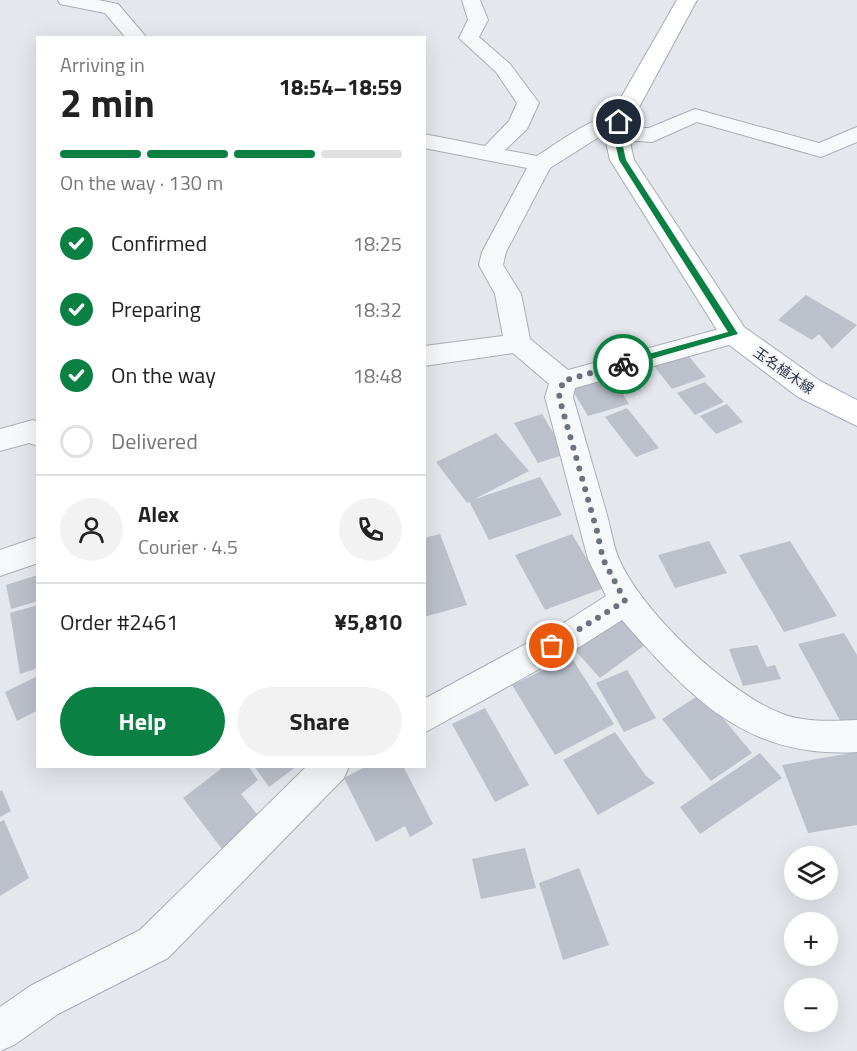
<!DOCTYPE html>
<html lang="en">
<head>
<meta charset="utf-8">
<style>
  :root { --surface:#fff; --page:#f2f2f2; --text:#222; --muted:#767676; --line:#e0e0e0; --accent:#0b8043 }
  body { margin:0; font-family:"Titillium Web","Noto Sans JP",sans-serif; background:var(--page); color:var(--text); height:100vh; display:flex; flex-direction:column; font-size:22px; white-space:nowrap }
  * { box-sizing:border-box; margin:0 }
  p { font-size:20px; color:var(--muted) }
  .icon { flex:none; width:33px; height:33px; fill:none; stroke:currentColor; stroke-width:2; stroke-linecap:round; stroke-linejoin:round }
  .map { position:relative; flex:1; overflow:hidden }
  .sheet { position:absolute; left:36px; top:36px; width:390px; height:732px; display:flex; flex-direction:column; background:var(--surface); border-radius:0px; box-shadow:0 6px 24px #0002 }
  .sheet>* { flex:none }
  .fabs { position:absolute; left:784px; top:846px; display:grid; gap:12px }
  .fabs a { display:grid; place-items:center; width:54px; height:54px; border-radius:50%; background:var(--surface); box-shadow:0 6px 24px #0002; font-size:30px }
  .pin { position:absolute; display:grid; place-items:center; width:51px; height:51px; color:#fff; margin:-26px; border:3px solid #fff; border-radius:50%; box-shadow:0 2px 6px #0007 }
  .courier { position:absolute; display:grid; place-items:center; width:60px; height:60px; margin:-30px; border:4px solid #0b8043; border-radius:50%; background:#fff; color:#222; box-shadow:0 2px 8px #0007 }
  .head em { font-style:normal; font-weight:700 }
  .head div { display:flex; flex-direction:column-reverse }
  .head { display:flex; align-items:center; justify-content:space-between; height:102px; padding:0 24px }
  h1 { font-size:39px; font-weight:700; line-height:45px }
  .bar { display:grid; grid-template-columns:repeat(4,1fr); gap:9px 6px; align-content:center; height:72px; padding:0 24px }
  .bar i { height:8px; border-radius:4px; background:var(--line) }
  .bar .on { background:var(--accent) }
  .bar p { grid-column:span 4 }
  .line { display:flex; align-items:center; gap:15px; padding:0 24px; border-top:2px solid var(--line) }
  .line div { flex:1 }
  .round { display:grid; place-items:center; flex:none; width:63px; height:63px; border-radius:32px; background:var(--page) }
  ol { padding:0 24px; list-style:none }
  li { display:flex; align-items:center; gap:18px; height:66px }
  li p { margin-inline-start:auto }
  li .icon { padding:6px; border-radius:50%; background:var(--accent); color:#fff; stroke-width:4 }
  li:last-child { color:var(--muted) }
  li i { width:33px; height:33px; border:3px solid var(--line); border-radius:50% }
  .cta { display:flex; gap:12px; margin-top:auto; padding:12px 24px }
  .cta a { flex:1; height:69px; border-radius:36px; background:var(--accent); color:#fff; font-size:24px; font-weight:700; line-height:69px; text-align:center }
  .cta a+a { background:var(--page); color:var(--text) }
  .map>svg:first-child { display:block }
  .building { fill:#bbc0ca }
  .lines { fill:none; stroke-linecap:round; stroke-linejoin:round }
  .minor-casing { stroke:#a9aeb7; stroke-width:2 }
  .major-casing { stroke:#a3abb8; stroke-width:2 }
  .minor { fill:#f7f8fa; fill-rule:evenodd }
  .major { fill:#fff; fill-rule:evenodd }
  .route { fill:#0b8043 }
  .done { stroke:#6c737f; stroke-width:6; stroke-dasharray:0 10.8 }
  .labels { text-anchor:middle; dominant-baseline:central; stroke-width:6; stroke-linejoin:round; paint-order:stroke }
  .far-street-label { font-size:14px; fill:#2b3445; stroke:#f4f6f9 }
</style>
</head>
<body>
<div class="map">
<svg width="857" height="1051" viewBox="0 0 857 1051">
  <rect width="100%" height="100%" fill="#e4e7ec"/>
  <path class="building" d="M806,295L857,325L832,349L819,334L812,340L778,320Z
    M688,355L706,377L672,389L654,366Z
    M611,375L629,404L588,416L570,386Z
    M705,382L724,402L695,415L677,393Z
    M727,404L743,422L716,434L700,416Z
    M627,408L659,448L636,457L605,417Z
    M542,414L566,454L538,463L514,423Z
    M496,433L529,471L467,503L436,462Z
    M540,477L562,515L489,540L469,501Z
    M440,534L467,605L424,617V538Z
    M572,534L604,588L545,610L515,555Z
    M709,541L727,573L675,588L658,555Z
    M790,541L837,616L784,632L739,555Z
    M38,575V601L11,609L6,585Z
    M38,605V668L20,674L10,613Z
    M621,613L649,642L600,678L573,648Z
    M844,633L857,655V720L842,724L798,644Z
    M757,645L767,667L775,665L781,679L743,686L729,649Z
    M571,657L614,724L555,755L512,685Z
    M627,670L656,718L624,732L596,683Z
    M38,676V710L17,721L5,692Z
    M702,693L752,753L711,781L662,719Z
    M485,708L529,785L495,802L452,724Z
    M615,732L646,776L655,783L598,815L563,760Z
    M857,752V825L808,833L782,765Z
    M760,753L782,778L700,834L680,807Z
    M219,766H248L258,780L241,794L260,818L222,849L183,798L221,769Z
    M254,766H297L269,787Z
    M367,766H403L433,824L410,837L405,826L376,842L344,778Z
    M2,790L11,811L0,817V791Z
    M4,820L29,878L0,896V822Z
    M525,848L536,888L481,899L472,859Z
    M579,868L609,945L563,960L539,883Z"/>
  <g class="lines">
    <g class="minor-casing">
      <path id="minor" d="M58,0H98L118,4L147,38H126L105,13L60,4Z
        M462,0H480L488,20L479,37L510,64L539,103L527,129L505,150L537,156C562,141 597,110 627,117L630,122L622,128H649L695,109L819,143L857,127V142L821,157L697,122L652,142L610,139L607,134L610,130L550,168L506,252L503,265L521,294L530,339L568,370L734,325L743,327L747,334L743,341L575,388L573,397C584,436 596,476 607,515C611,529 613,545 619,559C641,611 727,692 780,713C804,723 833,721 857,720V752C746,759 690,697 622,620L581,646L424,733V699L559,626L606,596L588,559L545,397L549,384L513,353L424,366V346L503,336L495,294L479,265L482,252L527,168L424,148V134L485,146L509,121L517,103L496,72L459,38L468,20Z
        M33,420L38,422V446L29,443L0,451V429Z
        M38,537V563L0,576V550Z
        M307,766H349L344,778L168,958L58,1014L14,1045L0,1051V1007L30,986L140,930Z"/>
    </g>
    <g class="major-casing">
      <path id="major" d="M677,0H697L631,122L629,138L634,160L744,327L820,381L857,400V426L798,397L724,341L610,160L605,138L607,122Z"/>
    </g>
    <use href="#minor" class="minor"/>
    <use href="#major" class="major"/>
  </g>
  <path class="route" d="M619,120L623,122L621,138L626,160L738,334L623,367L619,364L620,362L728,332L619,160L614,138L616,122Z"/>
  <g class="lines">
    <path class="done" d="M552,646L625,601L603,559L597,531L559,397L563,381L623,364"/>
  </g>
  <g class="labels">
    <g class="far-street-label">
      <text transform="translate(784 370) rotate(35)">玉名植木線</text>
    </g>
  </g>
</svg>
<div class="fabs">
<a><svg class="icon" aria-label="layers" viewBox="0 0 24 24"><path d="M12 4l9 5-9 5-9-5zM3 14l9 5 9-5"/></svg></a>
<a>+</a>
<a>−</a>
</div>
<div class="pin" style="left:552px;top:646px;background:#ea580c"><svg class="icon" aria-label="bag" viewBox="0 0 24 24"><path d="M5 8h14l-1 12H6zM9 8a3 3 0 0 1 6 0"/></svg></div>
<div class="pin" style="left:619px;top:122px;background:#1f2937"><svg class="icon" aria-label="home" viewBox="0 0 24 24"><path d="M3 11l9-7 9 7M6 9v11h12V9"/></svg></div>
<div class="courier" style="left:623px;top:364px"><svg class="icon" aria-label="bike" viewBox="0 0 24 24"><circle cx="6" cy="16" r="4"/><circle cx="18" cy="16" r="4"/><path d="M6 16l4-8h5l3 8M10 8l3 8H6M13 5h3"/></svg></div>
<section class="sheet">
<div class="head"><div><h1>2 min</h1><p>Arriving in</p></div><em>18:54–18:59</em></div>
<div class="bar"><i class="on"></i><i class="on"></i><i class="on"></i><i></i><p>On the way · 130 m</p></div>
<ol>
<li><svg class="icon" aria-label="check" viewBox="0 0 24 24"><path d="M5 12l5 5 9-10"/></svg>Confirmed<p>18:25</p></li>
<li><svg class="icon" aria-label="check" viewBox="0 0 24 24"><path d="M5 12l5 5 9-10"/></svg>Preparing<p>18:32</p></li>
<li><svg class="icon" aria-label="check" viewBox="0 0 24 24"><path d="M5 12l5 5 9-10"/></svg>On the way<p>18:48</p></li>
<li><i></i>Delivered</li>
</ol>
<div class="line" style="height:108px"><a class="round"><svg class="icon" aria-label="person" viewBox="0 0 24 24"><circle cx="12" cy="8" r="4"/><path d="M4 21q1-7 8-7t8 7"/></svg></a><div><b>Alex</b><p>Courier · 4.5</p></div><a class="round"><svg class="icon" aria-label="phone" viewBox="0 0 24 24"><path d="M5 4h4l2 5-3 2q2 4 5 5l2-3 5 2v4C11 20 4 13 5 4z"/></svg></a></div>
<div class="line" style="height:78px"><div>Order #2461</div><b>¥5,810</b></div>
<div class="cta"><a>Help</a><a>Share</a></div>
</section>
</div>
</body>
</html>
